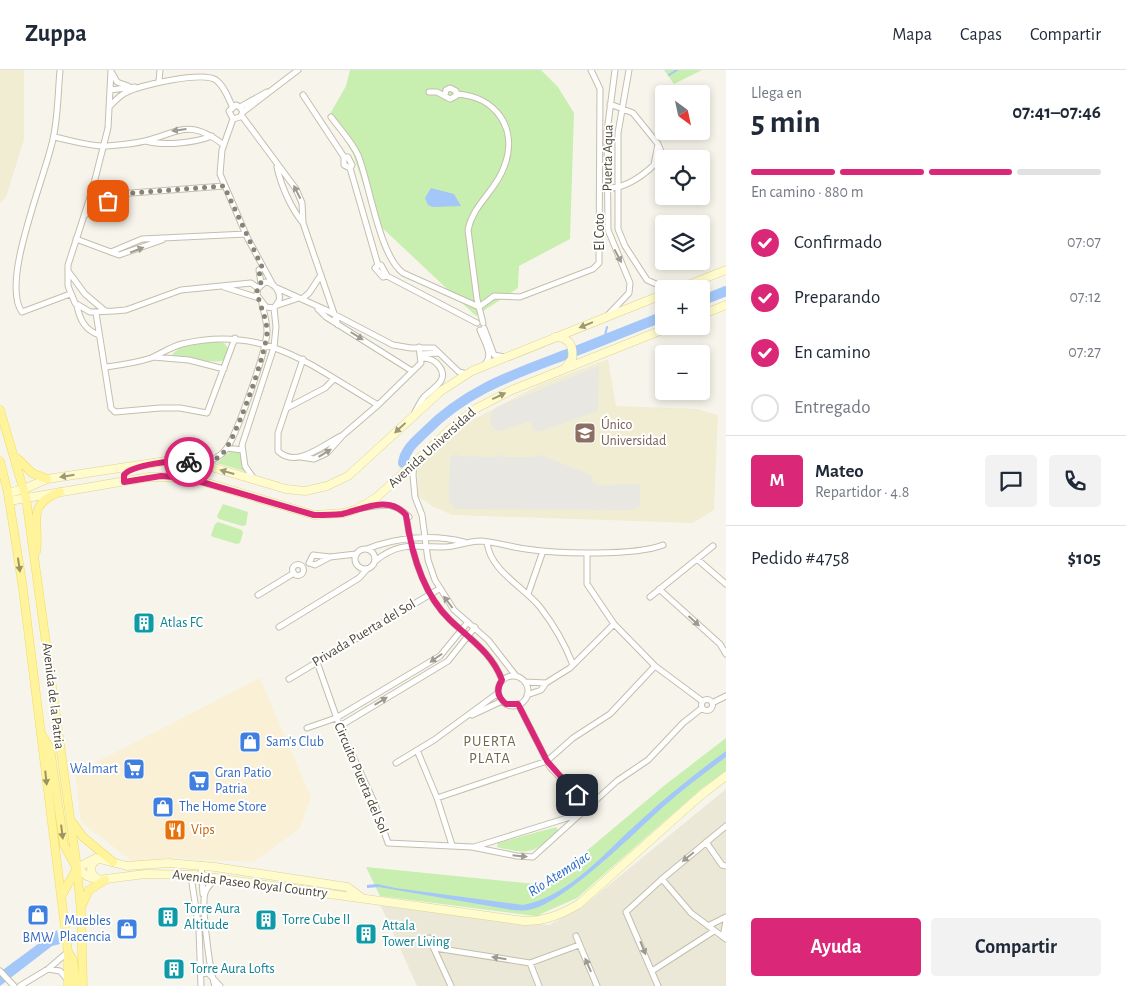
<!DOCTYPE html>
<html lang="es">
<head>
<meta charset="utf-8">
<style>
  :root { --surface:#fff; --page:#f2f2f3; --text:#1f2937; --muted:#747a83; --line:#e0e1e3; --accent:#db2777 }
  body { margin:0; font-family:"Alegreya Sans",sans-serif; background:var(--page); color:var(--text); height:100vh; display:flex; flex-direction:column; font-size:19px; white-space:nowrap }
  * { box-sizing:border-box; margin:0 }
  p { font-size:16px; color:var(--muted) }
  .icon { flex:none; width:28px; height:28px; fill:none; stroke:currentColor; stroke-width:2; stroke-linecap:round; stroke-linejoin:round }
  .map { position:relative; flex:1; overflow:hidden }
  .sheet { display:flex; flex-direction:column; background:var(--surface); width:400px }
  .sheet>* { flex:none }
  .needle { width:32px; rotate:147deg }
  .tools { position:absolute; left:655px; top:15px; display:grid; gap:10px }
  .tools a { display:grid; place-items:center; width:55px; height:55px; border-radius:5px; background:var(--surface); box-shadow:0 2px 8px #0003; font-size:25px }
  .pin { position:absolute; display:grid; place-items:center; width:42px; height:42px; color:#fff; margin:-21px; border-radius:10px; box-shadow:0 2px 8px #0006 }
  .courier { position:absolute; display:grid; place-items:center; width:50px; height:50px; margin:-25px; border:4px solid #db2777; border-radius:50%; background:#fff; color:#222; box-shadow:0 1px 6px #0007 }
  .summary em { font-style:normal; font-weight:700 }
  .summary div { display:flex; flex-direction:column-reverse }
  .summary { display:flex; align-items:center; justify-content:space-between; height:85px; padding:0 25px }
  h1 { font-size:32px; font-weight:700; line-height:38px }
  .bar { display:grid; grid-template-columns:repeat(4,1fr); gap:8px 5px; align-content:center; height:60px; padding:0 25px }
  .bar i { height:6px; border-radius:4px; background:var(--line) }
  .bar .on { background:var(--accent) }
  .bar p { grid-column:span 4 }
  .line { display:flex; align-items:center; gap:12px; padding:0 25px; border-top:1px solid var(--line) }
  .line div { flex:1 }
  .round { display:grid; place-items:center; flex:none; width:52px; height:52px; border-radius:5px; background:var(--page) }
  ol { padding:0 25px; list-style:none }
  li { display:flex; align-items:center; gap:15px; height:55px }
  li p { margin-inline-start:auto }
  li .icon { padding:5px; border-radius:50%; background:var(--accent); color:#fff; stroke-width:4 }
  li:last-child { color:var(--muted) }
  li i { width:28px; height:28px; border:2px solid var(--line); border-radius:50% }
  .action { display:flex; gap:10px; margin-top:auto; padding:10px 25px }
  .action a { flex:1; height:58px; border-radius:5px; background:var(--accent); color:#fff; font-size:20px; font-weight:700; line-height:58px; text-align:center }
  .action a+a { background:var(--page); color:var(--text) }
  header { display:flex; align-items:center; gap:30px; box-sizing:border-box; height:70px; padding:0 25px; background:var(--surface); border-bottom:1px solid var(--line) }
  header strong { font-size:24px }
  nav { display:flex; gap:28px; margin-inline-start:auto; font-size:18px }
  main { display:flex; flex:1; min-height:0 }
  .map>svg:first-child { display:block }
  .residential { fill:#ebe8d8 }
  .commercial { fill:#f9f0d5 }
  .education { fill:#f1edd3 }
  .green { fill:#c8eeb0 }
  .parking { fill:#e8e7e2 }
  .water { fill:#a2c7f8 }
  .lines { fill:none; stroke-linecap:round; stroke-linejoin:round }
  .stream { stroke:#a2c7f8; stroke-width:2 }
  .river { stroke:#a2c7f8; stroke-width:10 }
  .street-casing { stroke:#c3bfac; stroke-width:7 }
  .secondary-casing { stroke:#dbd496; stroke-width:9 }
  .primary-casing { stroke:#f0dd5f; stroke-width:9 }
  .street { stroke:#fff; stroke-width:5 }
  .secondary { stroke:#fffbcc; stroke-width:8 }
  .primary { stroke:#fff39b; stroke-width:8 }
  .oneway { fill:#9d9a91 }
  .oneway2 { fill:#9d987a }
  .oneway3 { fill:#9d9464 }
  .done { stroke:#888476; stroke-width:5; stroke-dasharray:0 9 }
  .route { stroke:#db2777; stroke-width:6 }
  .labels { text-anchor:middle; dominant-baseline:central; stroke-width:4; stroke-linejoin:round; paint-order:stroke }
  .street-label { font-size:14px; fill:#4c4737; stroke:#fff }
  .education-label { font-size:14px; fill:#785e54; stroke:#fff; text-anchor:start }
  .culture-label { font-size:14px; fill:#0d838f; stroke:#fff; text-anchor:start }
  .shop-label { font-size:14px; fill:#366cbe; stroke:#fff; text-anchor:start }
  .food-label { font-size:14px; fill:#c56008; stroke:#fff; text-anchor:start }
  .neighbourhood-label { font-size:15px; letter-spacing:1px; fill:#70684d; stroke:#fff }
  .water-label { font-size:15px; font-style:italic; fill:#2366c5; stroke:#fff }
</style>
</head>
<body>
<header>
<strong>Zuppa</strong>
<nav><a>Mapa</a><a>Capas</a><a>Compartir</a></nav>
</header>
<main>
<div class="map">
<svg width="726" height="916" viewBox="0 0 726 916">
  <rect width="100%" height="100%" fill="#f7f5eb"/>
  <path class="residential" d="M726,719V916H417L381,836L549,855L581,838Z"/>
  <path class="commercial" d="M260,608L311,727L300,758L254,792L168,788L133,792L81,752L75,703Z"/>
  <path class="education" d="M0,0H24V70L6,127L0,133Z
    M608,289L616,336L697,339L718,345L714,440L693,453L452,445L432,436L418,426L417,393L436,375L470,351L541,314Z"/>
  <path class="green" d="M350,0H541L558,17L574,43L570,169L519,196L518,218L476,246L376,152L353,84L330,44L346,16Z
    M664,0H702L674,14Z
    M214,271L224,273L228,278L225,290C212,295 190,286 174,286L172,284L180,278Z
    M232,380L239,382L247,402L217,393Z
    M223,434L248,442L246,455L242,456L219,449L217,446Z
    M218,452L242,460L243,463L240,473L237,474L213,467L211,465L215,454Z
    M726,668V701L701,719L577,828L536,846L380,826L366,797L546,815L665,715Z
    M556,757L558,760C535,784 529,785 497,777L498,773Z"/>
  <path class="parking" d="M599,296L598,341L541,361H534L530,351L500,361L495,360L490,353L491,342L497,337Z
    M456,384L459,386L494,387L500,384L501,387H533L541,385L591,405L592,411L597,415L640,414V436L634,440L455,439L449,431L450,388Z"/>
  <path class="water" d="M431,118L454,124L461,136L433,137L428,135L425,128Z
    M726,681V687C705,703 683,719 663,737C635,762 563,835 528,840C523,841 518,840 513,840L379,817L367,818V815L377,814L395,818L523,835C569,827 607,780 640,751C667,726 696,703 726,681Z
    M57,860L60,874L52,876L0,916V902Z"/>
  <g class="lines">
    <path class="stream" d="M669,5L677,0
      M604,270L607,257"/>
    <path class="river" d="M701,231L726,221
      M576,281L664,246
      M403,393C405,379 415,372 425,362C467,319 515,304 570,283"/>
    <g class="street-casing">
      <path id="street" d="M60,0C58,22 58,47 53,69C45,108 0,212 22,242L70,224
        M111,0L108,58L92,121L68,195V216L75,233L90,242L114,241L126,240L181,220L251,213L258,218
        M629,0L618,63V159L625,176L647,210L665,218H681
        M112,3L117,12L128,16
        M159,11L160,0
        M110,20L135,17
        M429,22H437L450,29L456,26V21L450,18L446,20L445,25
        M456,24C496,26 519,59 504,97C496,121 473,134 468,160L477,229L483,253
        M303,25L344,87H348L352,95L350,98L378,195
        M110,36C114,32 119,26 125,23C139,15 203,1 216,10C224,16 228,27 232,36
        M240,37L267,22
        M243,42L240,37L236,35L229,41L233,49L240,47L243,42L298,0
        M242,46L296,119L302,133L303,153L338,255
        M331,47C340,59 352,72 358,85C370,115 379,185 403,203L479,237L494,226L520,227L593,199L599,193L600,19L591,0
        M233,49L222,80L220,104L247,167L273,215
        M54,67C70,70 90,77 107,76C119,75 133,74 145,71C180,62 189,48 224,75
        M146,71C165,76 194,73 212,66
        M344,87V95L350,98
        M654,95L658,74
        M277,97C281,116 291,138 303,153
        M607,118C629,119 649,101 663,86L658,74L633,43L610,34
        M92,121L118,124L224,116
        M85,145L118,124
        M76,169L119,185L162,170
        M111,182L142,169L246,164
        M378,195L375,198L383,207L387,206
        M378,195H381L387,206
        M68,201L85,224L105,241
        M387,206L477,253
        M265,212C275,213 281,222 279,231L274,238L266,237L257,225L258,218Z
        M261,214L259,200L262,197
        M224,217L259,228
        M277,218L326,240L393,275L411,278H434L459,302L467,304
        M302,229L309,223L321,205
        M278,235L296,229
        M77,236C80,250 85,260 99,265
        M318,239L326,247L412,301
        M96,243L111,338L115,342L160,338H180L207,343L235,268
        M608,245L629,223L630,213L608,160L607,62L615,0
        M484,258L494,285L504,287
        M480,260C484,271 495,286 484,295
        M421,284L439,283
        M153,287L189,290L224,299
        M303,289L278,363V381C296,399 323,375 341,366
        M106,297C121,295 136,293 151,288C161,284 170,277 182,274C265,254 311,296 378,335
        M287,338L325,318L334,309
        M414,344C417,338 420,332 424,327C433,318 450,310 439,296C435,290 429,288 422,288
        M227,378L242,380
        M301,387L314,389L327,383L343,365L378,335L421,293L419,277
        M201,393C212,391 221,387 227,378C238,361 267,279 267,261C267,252 264,243 262,234
        M414,393L413,405L415,427L422,445L428,490L435,510L454,540L488,570L516,606
        M254,409L245,396L242,375L274,277L276,257L274,238
        M362,438C382,435 394,431 409,447
        M406,445C411,481 423,524 450,550C470,569 492,583 502,610
        M487,472C490,501 523,516 540,537C554,555 565,574 573,595
        M367,479C397,467 433,464 464,472
        M355 489a10 10 0 1 1 20 0a10 10 0 1 1-20 0Z
        M587,483V514L614,554L655,596L702,631
        M697,489L726,514
        M375,491C400,471 414,477 443,477C456,477 467,471 481,471C496,472 511,477 526,479C557,484 635,486 663,475
        M309,493L313,485L330,487L356,484
        M309,493L315,495L330,487
        M292.5 500a5.5 5.5 0 1 1 11 0a5.5 5.5 0 1 1-11 0Z
        M659,519L720,574L726,584
        M528,524L543,481
        M258,525L294,503
        M650,527L713,476
        M279,557L359,508L367,499
        M317,592L341,660L374,732L388,773L472,777L517,786L533,787L617,711L648,690L683,653L702,638
        M498 621a15 15 0 1 1 30 0a15 15 0 1 1-30 0Z
        M289,609L439,519
        M525,612L546,613
        M527,625L541,620L546,613L570,598L614,554
        M701.5 635a5.5 5.5 0 1 1 11 0a5.5 5.5 0 1 1-11 0Z
        M712,633L726,626
        M518,634L550,697L587,736
        M472,645L502,631
        M340,656L448,591L475,557
        M307,658L336,648L440,586L468,552
        M417,680L437,728L452,775
        M396,693L434,670L498,623
        M437,728L547,691L573,668L610,644L655,596
        M706,772L722,795L726,796
        M474,777L580,744
        M201,795L203,824
        M194,805L192,813L199,859L201,916
        M662,809L691,843L726,869
        M708,856L726,847
        M576,866L597,916
        M723,867L726,851
        M429,868L451,916
        M435,878L530,893L579,875
        M530,893L539,916
        M48,899L60,901L68,910
        M0,901L14,916
        M652,901L714,861
        M201,904L208,903L220,916
        M20,916L48,899L68,882
        M215,916C210,902 201,835 205,823C207,816 212,812 218,808
        M658,916L626,842L662,809L726,756"/>
    </g>
    <g class="secondary-casing">
      <path id="secondary" d="M678,219L726,200
        M701,245L726,235
        M555,267C569,267 574,276 572,289L566,297
        M8,423L24,419L47,409L173,390L198,393L286,419L305,421L327,416L348,406L441,321L472,301L664,224
        M9,431L149,407H174L201,411L314,445L344,443L357,439L377,427L457,353L477,338L512,320L672,256
        M97,809C89,803 89,794 98,789
        M362,828L347,817L215,797L168,793L127,796L96,788L77,798L87,806L98,810L145,804L194,805L524,851C546,851 560,845 579,834L700,726L726,706"/>
    </g>
    <g class="primary-casing">
      <path id="primary" d="M0,340L26,428L77,798L81,841L83,916
        M18,389L32,403L47,409
        M0,391L8,423L23,519L68,882V916
        M36,482C41,454 24,435 60,422
        M42,665L50,678L64,775L76,797
        M72,752L83,767L113,792
        M62,825L77,798
        M82,835L89,820L105,810
        M68,882L73,890L76,916"/>
    </g>
    <use href="#street" class="street"/>
    <use href="#secondary" class="secondary"/>
    <use href="#primary" class="primary"/>
  </g>
  <defs><path id="oneway-solid" d="M-6-.8H1V-3.2L6.5 0L1 3.2V.8H-6Z" transform="scale(1.25)"/></defs>
  <g class="oneway">
    <use href="#oneway-solid" transform="translate(179 60) rotate(173)"/>
    <use href="#oneway-solid" transform="translate(297 122) rotate(-117)"/>
    <use href="#oneway-solid" transform="translate(137 180) rotate(-21)"/>
    <use href="#oneway-solid" transform="translate(618 186) rotate(62)"/>
    <use href="#oneway-solid" transform="translate(357 266) rotate(32)"/>
    <use href="#oneway-solid" transform="translate(325 383) rotate(-31)"/>
    <use href="#oneway-solid" transform="translate(448 532) rotate(-127)"/>
    <use href="#oneway-solid" transform="translate(694 551) rotate(42)"/>
    <use href="#oneway-solid" transform="translate(436 588) rotate(145)"/>
    <use href="#oneway-solid" transform="translate(381 631) rotate(-31)"/>
    <use href="#oneway-solid" transform="translate(520 786) rotate(6)"/>
    <use href="#oneway-solid" transform="translate(688 787) rotate(141)"/>
    <use href="#oneway-solid" transform="translate(643 878) rotate(68)"/>
    <use href="#oneway-solid" transform="translate(499 888) rotate(-171)"/>
    <use href="#oneway-solid" transform="translate(588 895) rotate(-114)"/>
  </g>
  <g class="oneway2">
    <use href="#oneway-solid" transform="translate(586 255) rotate(158)"/>
    <use href="#oneway-solid" transform="translate(499 326) rotate(-25)"/>
    <use href="#oneway-solid" transform="translate(400 358) rotate(137)"/>
    <use href="#oneway-solid" transform="translate(227 402) rotate(-164)"/>
    <use href="#oneway-solid" transform="translate(67 406) rotate(171)"/>
  </g>
  <g class="oneway3">
    <use href="#oneway-solid" transform="translate(19 495) rotate(82)"/>
    <use href="#oneway-solid" transform="translate(46 708) rotate(84)"/>
    <use href="#oneway-solid" transform="translate(62 762) rotate(83)"/>
  </g>
  <g class="lines">
    <path class="done" d="M108,131L118,124L224,116L262,197L259,200L261,214L257,221C259,235 267,247 267,262C267,281 235,372 222,384C213,393 201,393 189,392"/>
    <path class="route" d="M189,392C177,389 131,395 124,405V412L161,406L188,408L314,445C323,445 332,445 342,444C363,439 389,425 406,445C411,481 423,524 450,550C470,569 492,583 502,610C496,619 497,627 506,634H518L547,691L577,725"/>
  </g>
  <defs>
    <g id="university-square" transform="scale(1.125)"><rect x="-9" y="-9" width="18" height="18" rx="4" fill="#8d6e63" stroke="#fff"/><path d="M0-5L7-2L0 1L-7-2ZM-4 1L0 2.5L4 1V4Q0 6-4 4Z" fill="#fff"/></g>
    <g id="building-square" transform="scale(1.125)"><rect x="-9" y="-9" width="18" height="18" rx="4" fill="#0f9aa8" stroke="#fff"/><path d="M-4-6H4V6H1V3H-1V6H-4ZM-2.5-4.3h1.7v1.8h-1.7ZM.8-4.3h1.7v1.8H.8ZM-2.5-1h1.7V.8h-1.7ZM.8-1h1.7V.8H.8Z" fill="#fff"/></g>
    <g id="shop-square" transform="scale(1.125)"><rect x="-9" y="-9" width="18" height="18" rx="4" fill="#3f7fe0" stroke="#fff"/><path d="M-5-2.5h2.3a2.7 3.5 0 0 1 5.4 0H5L5.5 6h-11ZM-1.5-2.5h3a1.5 2.3 0 0 0-3 0Z" fill="#fff"/></g>
    <g id="supermarket-square" transform="scale(1.125)"><rect x="-9" y="-9" width="18" height="18" rx="4" fill="#3f7fe0" stroke="#fff"/><path d="M-6-5.5h2.5l.6 2H6L4.5 2H-2.5L-4.4-4H-6ZM-1.5 3.2a1.3 1.3 0 1 0 .1 0ZM3 3.2a1.3 1.3 0 1 0 .1 0Z" fill="#fff"/></g>
    <g id="restaurant-square" transform="scale(1.125)"><rect x="-9" y="-9" width="18" height="18" rx="4" fill="#e8710a" stroke="#fff"/><path d="M-5-6h1v4h1v-4h1v4h1v-4h1v5L-1.5 .5V6h-2V.5L-5-1ZM5-6V6H3V1.5H1.5Q1.5-4 5-6Z" fill="#fff"/></g>
  </defs>
  <g fill-rule="evenodd">
    <use href="#university-square" x="585" y="363"/>
    <use href="#building-square" x="144" y="553"/>
    <use href="#shop-square" x="250" y="672"/>
    <use href="#supermarket-square" x="134" y="699"/>
    <use href="#supermarket-square" x="199" y="711"/>
    <use href="#shop-square" x="163" y="737"/>
    <use href="#restaurant-square" x="175" y="760"/>
    <use href="#shop-square" x="38" y="845"/>
    <use href="#building-square" x="168" y="847"/>
    <use href="#building-square" x="266" y="850"/>
    <use href="#shop-square" x="127" y="859"/>
    <use href="#building-square" x="366" y="864"/>
    <use href="#building-square" x="174" y="899"/>
  </g>
  <g class="labels">
    <g class="street-label">
      <text transform="translate(608 88) rotate(-89)">Puerta Aqua</text>
      <text transform="translate(600 162) rotate(-90)">El Coto</text>
      <text transform="translate(432 378) rotate(-42)">Avenida Universidad</text>
      <text transform="translate(364 563) rotate(-31)">Privada Puerta del Sol</text>
      <text transform="translate(53 626) rotate(83)">Avenida de la Patria</text>
      <text transform="translate(361 708) rotate(67)">Circuito Puerta del Sol</text>
      <text transform="translate(250 814) rotate(7)">Avenida Paseo Royal Country</text>
    </g>
    <g class="education-label">
      <text x="601" y="355">Único<tspan x="601" dy="16">Universidad</tspan></text>
    </g>
    <g class="culture-label">
      <text x="160" y="553">Atlas FC</text>
      <text x="184" y="839">Torre Aura<tspan x="184" dy="16">Altitude</tspan></text>
      <text x="282" y="850">Torre Cube II</text>
      <text x="382" y="856">Attala<tspan x="382" dy="16">Tower Living</tspan></text>
      <text x="190" y="899">Torre Aura Lofts</text>
    </g>
    <g class="shop-label">
      <text x="266" y="672">Sam's Club</text>
      <text x="118" y="699" text-anchor="end">Walmart</text>
      <text x="215" y="703">Gran Patio<tspan x="215" dy="16">Patria</tspan></text>
      <text x="179" y="737">The Home Store</text>
      <text x="111" y="851" text-anchor="end">Muebles<tspan x="111" dy="16">Placencia</tspan></text>
      <text x="38" y="868" text-anchor="middle">BMW</text>
    </g>
    <g class="food-label">
      <text x="191" y="760">Vips</text>
    </g>
    <g class="neighbourhood-label">
      <text x="490" y="671">PUERTA<tspan x="490" dy="17">PLATA</tspan></text>
    </g>
    <g class="water-label">
      <text transform="translate(559 804) rotate(-33)">Río Atemajac</text>
    </g>
  </g>
</svg>
<div class="tools">
<a><svg class="needle" viewBox="-14 -14 28 28"><path d="M0-13l5 13h-10z" fill="#e53935"/><path d="M0 13l5-13h-10z" fill="#747a83"/></svg></a>
<a><svg class="icon" aria-label="locate" viewBox="0 0 24 24"><circle cx="12" cy="12" r="6"/><path d="M12 2v4M12 18v4M2 12h4M18 12h4"/></svg></a>
<a><svg class="icon" aria-label="layers" viewBox="0 0 24 24"><path d="M12 4l9 5-9 5-9-5zM3 14l9 5 9-5"/></svg></a>
<a>+</a>
<a>−</a>
</div>
<div class="pin" style="left:108px;top:131px;background:#ea580c"><svg class="icon" aria-label="bag" viewBox="0 0 24 24"><path d="M5 8h14l-1 12H6zM9 8a3 3 0 0 1 6 0"/></svg></div>
<div class="pin" style="left:577px;top:725px;background:#1f2937"><svg class="icon" aria-label="home" viewBox="0 0 24 24"><path d="M3 11l9-7 9 7M6 9v11h12V9"/></svg></div>
<div class="courier" style="left:189px;top:392px"><svg class="icon" aria-label="bike" viewBox="0 0 24 24"><circle cx="6" cy="16" r="4"/><circle cx="18" cy="16" r="4"/><path d="M6 16l4-8h5l3 8M10 8l3 8H6M13 5h3"/></svg></div>
</div>
<section class="sheet">
<div class="summary"><div><h1>5 min</h1><p>Llega en</p></div><em>07:41–07:46</em></div>
<div class="bar"><i class="on"></i><i class="on"></i><i class="on"></i><i></i><p>En camino · 880 m</p></div>
<ol>
<li><svg class="icon" aria-label="check" viewBox="0 0 24 24"><path d="M5 12l5 5 9-10"/></svg>Confirmado<p>07:07</p></li>
<li><svg class="icon" aria-label="check" viewBox="0 0 24 24"><path d="M5 12l5 5 9-10"/></svg>Preparando<p>07:12</p></li>
<li><svg class="icon" aria-label="check" viewBox="0 0 24 24"><path d="M5 12l5 5 9-10"/></svg>En camino<p>07:27</p></li>
<li><i></i>Entregado</li>
</ol>
<div class="line" style="height:90px"><b class="round" style="background:var(--accent);color:#fff">M</b><div><b>Mateo</b><p>Repartidor · 4.8</p></div><a class="round"><svg class="icon" aria-label="chat" viewBox="0 0 24 24"><path d="M4 5h16v11H9l-5 4z"/></svg></a><a class="round"><svg class="icon" aria-label="phone" viewBox="0 0 24 24"><path d="M5 4h4l2 5-3 2q2 4 5 5l2-3 5 2v4C11 20 4 13 5 4z"/></svg></a></div>
<div class="line" style="height:65px"><div>Pedido #4758</div><b>$105</b></div>
<div class="action"><a>Ayuda</a><a>Compartir</a></div>
</section>
</main>
</body>
</html>
